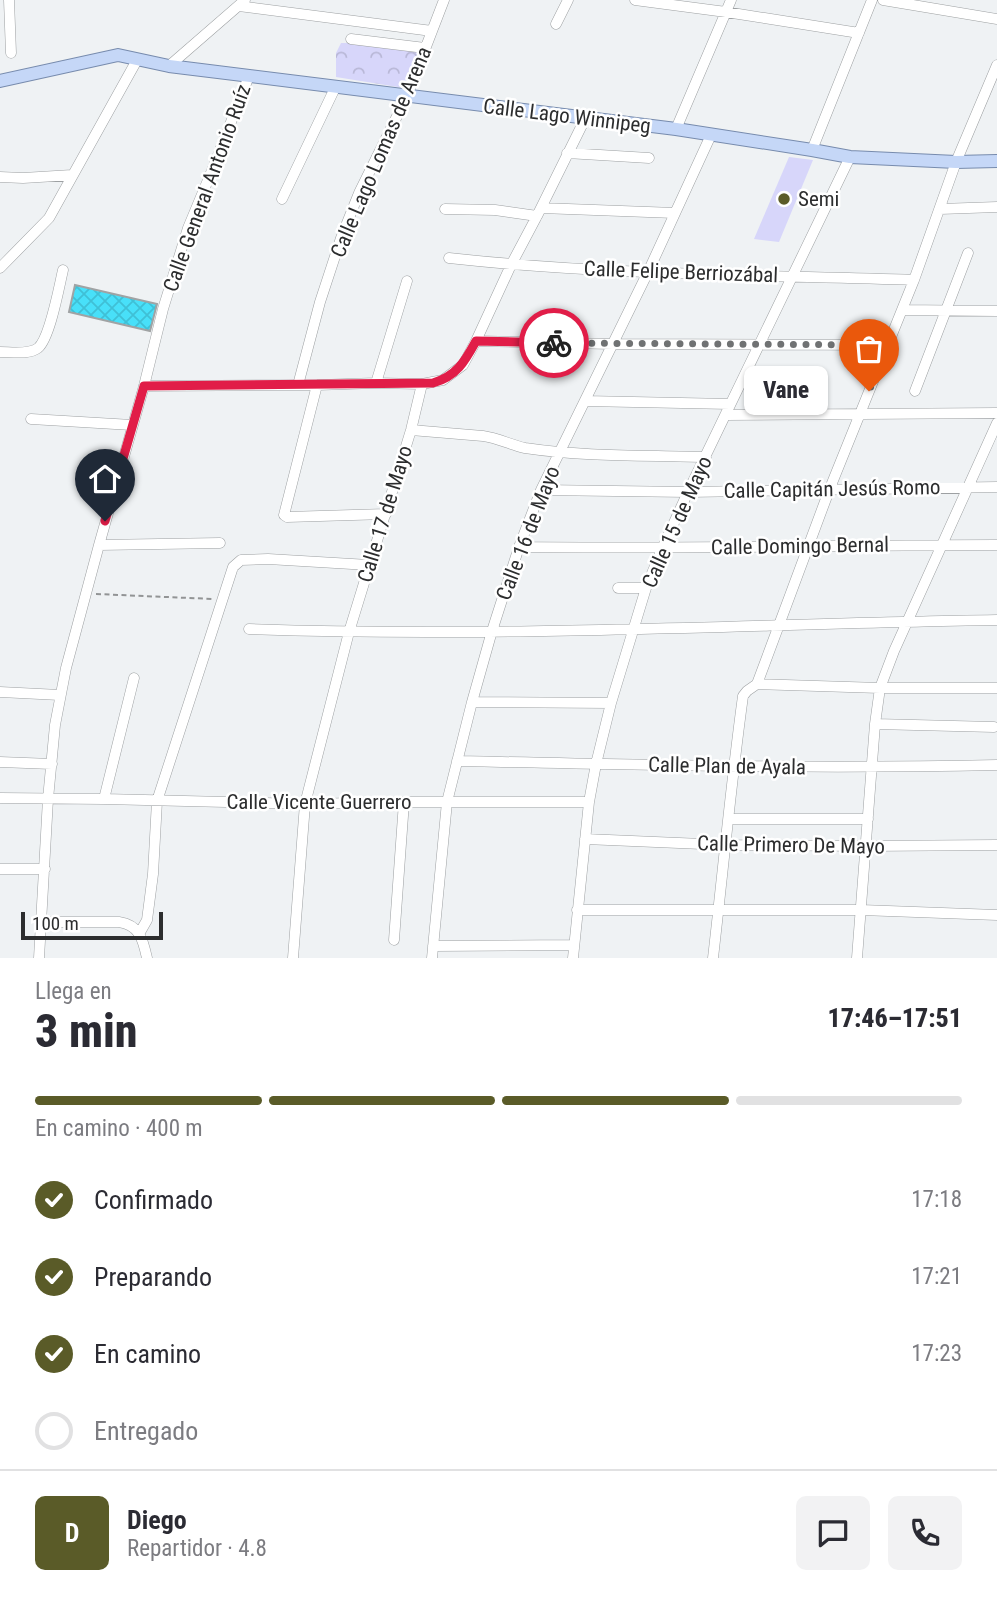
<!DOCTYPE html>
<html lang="es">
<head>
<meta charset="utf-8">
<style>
  :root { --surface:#fff; --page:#f2f2f3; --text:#2b2b33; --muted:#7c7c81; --line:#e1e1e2; --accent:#5a5b28 }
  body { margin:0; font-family:"Roboto Condensed",sans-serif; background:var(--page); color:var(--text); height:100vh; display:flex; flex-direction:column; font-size:26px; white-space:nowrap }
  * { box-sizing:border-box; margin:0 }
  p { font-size:23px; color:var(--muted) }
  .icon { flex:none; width:38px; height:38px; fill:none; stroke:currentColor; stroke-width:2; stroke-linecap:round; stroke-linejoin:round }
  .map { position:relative; height:958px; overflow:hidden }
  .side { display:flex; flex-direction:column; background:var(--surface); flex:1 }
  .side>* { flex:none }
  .scale { position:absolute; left:21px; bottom:18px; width:142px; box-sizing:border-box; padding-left:7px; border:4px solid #2c2d2e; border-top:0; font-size:19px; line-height:24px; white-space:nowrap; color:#2c2d2e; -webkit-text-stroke:5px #fff; paint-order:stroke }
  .pin { position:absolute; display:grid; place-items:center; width:60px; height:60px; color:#fff; margin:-72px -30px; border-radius:50% 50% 50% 0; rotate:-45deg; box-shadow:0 0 7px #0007 }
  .pin .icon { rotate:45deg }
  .courier { position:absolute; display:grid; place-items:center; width:70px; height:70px; margin:-35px; border:5px solid #e11d48; border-radius:50%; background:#fff; color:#222; box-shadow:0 2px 9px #0007 }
  .bubble { position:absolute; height:49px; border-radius:10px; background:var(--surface); box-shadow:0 2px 5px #0004; font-size:23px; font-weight:800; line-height:49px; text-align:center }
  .head em { font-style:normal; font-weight:800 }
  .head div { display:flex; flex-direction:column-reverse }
  .head { display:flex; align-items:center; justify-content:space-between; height:119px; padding:0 35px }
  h1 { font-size:46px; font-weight:800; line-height:52px }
  .bar { display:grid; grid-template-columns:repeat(4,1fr); gap:10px 7px; align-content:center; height:84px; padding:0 35px }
  .bar i { height:9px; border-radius:5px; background:var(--line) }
  .bar .active { background:var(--accent) }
  .bar p { grid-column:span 4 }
  .line { display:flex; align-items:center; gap:18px; padding:0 35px; border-top:2px solid var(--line) }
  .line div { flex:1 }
  .round { display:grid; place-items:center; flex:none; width:74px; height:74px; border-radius:10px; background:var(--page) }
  ol { padding:0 35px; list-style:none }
  li { display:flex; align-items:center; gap:21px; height:77px }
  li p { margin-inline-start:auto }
  li .icon { padding:7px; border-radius:50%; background:var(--accent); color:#fff; stroke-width:4 }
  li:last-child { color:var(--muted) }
  li i { width:38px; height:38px; border:4px solid var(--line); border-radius:50% }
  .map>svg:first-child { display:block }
  .park { fill:url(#park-crowns) }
  .garden { fill:#d7d6fa }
  .building { fill:url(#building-cross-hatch); stroke:#a0a3a4; stroke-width:2 }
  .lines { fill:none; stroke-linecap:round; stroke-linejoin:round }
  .minor-casing { stroke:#9da0a2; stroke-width:11 }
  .major-casing { stroke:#778bad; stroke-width:14 }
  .path { stroke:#929495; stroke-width:2; stroke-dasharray:5 3.5; stroke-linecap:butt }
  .minor { stroke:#fff; stroke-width:10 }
  .major { stroke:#c5d7f7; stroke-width:12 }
  .done { stroke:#707273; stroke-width:7; stroke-dasharray:0 12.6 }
  .route { stroke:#e11d48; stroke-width:9 }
  .poi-dot { fill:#5a5b28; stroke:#fff; stroke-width:2.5 }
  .labels { text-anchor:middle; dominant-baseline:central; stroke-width:5; stroke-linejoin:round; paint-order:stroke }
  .street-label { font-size:21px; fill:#2c2d2e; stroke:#fff }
  .poi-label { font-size:21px; fill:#2c2d2e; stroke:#fff; text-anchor:start }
</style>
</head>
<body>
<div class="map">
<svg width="997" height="958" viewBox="0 0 997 958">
  <defs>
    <pattern id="park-crowns" width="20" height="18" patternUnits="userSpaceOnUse" patternTransform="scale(1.75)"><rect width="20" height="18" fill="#d7d6fa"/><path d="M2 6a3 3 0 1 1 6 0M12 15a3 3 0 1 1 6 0" fill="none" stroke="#b9b8d7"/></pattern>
    <pattern id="building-cross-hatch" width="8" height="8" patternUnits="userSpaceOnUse" patternTransform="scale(1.75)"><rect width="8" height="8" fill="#48e0f9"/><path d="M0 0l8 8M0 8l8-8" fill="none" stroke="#3fc0d6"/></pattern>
  </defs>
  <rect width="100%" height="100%" fill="#eff2f4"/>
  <path class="park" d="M341,43H346L419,51L404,88L336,77V53Z"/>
  <path class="garden" d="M789,157L813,160L779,242L754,239Z"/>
  <path class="building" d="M75,285L157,304L150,331L69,312Z"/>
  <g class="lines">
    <g class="minor-casing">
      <path id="minor" d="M9,0L11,53
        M635,0L726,12L859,33
        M883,0L997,19
        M239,6L432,31
        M556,24L568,0
        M351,39L425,48
        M169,66L245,0
        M676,129L731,0
        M812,150L872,0
        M567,153L649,158
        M0,177L23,178L72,175
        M282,199L335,88
        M541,208L675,213
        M445,209L495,210L537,216
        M940,209L997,207
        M449,258C603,275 759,275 914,280
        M0,268L49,218L137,60
        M902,310L997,311
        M476,341L613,344L887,345
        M0,352C11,352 29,355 38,348C50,338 59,287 63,270
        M376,383L407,281
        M298,385L320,302L341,238L359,193L407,96L444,0
        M317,385L284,515L287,517L386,514
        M144,386L317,385L376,383L422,384L443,380L463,365L476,341L511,265L537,216L585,119
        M915,391L968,253
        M585,401L730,404
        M726,415L997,413
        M31,419L132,425
        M411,430L483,436C498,438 511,445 525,448C585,457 646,455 706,457
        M541,490L688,492L997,487
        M99,545L220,543
        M519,547C679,549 838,545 997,545
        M618,588H646
        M249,629C498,638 748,624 997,620
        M757,684L830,488L914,280L956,162L997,65
        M757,684L880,688H997
        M0,692L60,695
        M472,702L611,703
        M875,724L994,727
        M457,761C637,765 817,769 997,765
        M0,762L52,764
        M0,798L104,799L305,804L404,802H589
        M104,799L134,678
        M729,819H868
        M585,839L726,845L866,846L997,845
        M0,869H45
        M577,910H861L997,915
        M42,922H119C140,925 143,940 147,958
        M139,934L147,920L153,874L157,801L233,567L241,560L268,559L369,565
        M394,940L404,802
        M433,946L574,945
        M39,958L48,799L55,725L66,668L99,545L144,386L163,309L188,228L213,168L249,76
        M293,958L305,804L349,632L411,430L422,384
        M432,958L447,802L472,702L492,631L519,547L541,490L648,272L711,135
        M573,958L589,802L596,764L611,703L646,588L662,549L688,492L850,157
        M713,958C723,871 731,783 743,696L747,691L757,684
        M857,958L875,724L880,688L894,651L997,423"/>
    </g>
    <g class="major-casing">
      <path id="major" d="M0,81L118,55L169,66L676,129L812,150L850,157L956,162L997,161"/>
    </g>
    <path class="path" d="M96,594L213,599"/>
    <use href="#minor" class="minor"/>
    <use href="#major" class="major"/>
  </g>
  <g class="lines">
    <path class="done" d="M554,343L887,345L869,391"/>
    <path class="route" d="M105,521L144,386L433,383C457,376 465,361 476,341L554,343"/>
  </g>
  <circle class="poi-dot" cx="784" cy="199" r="7"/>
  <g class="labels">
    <g class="street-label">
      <text transform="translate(567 116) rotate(7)">Calle Lago Winnipeg</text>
      <text transform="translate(381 152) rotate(-67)">Calle Lago Lomas de Arena</text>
      <text transform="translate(207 188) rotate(-70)">Calle General Antonio Ruíz</text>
      <text transform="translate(681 272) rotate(2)">Calle Felipe Berriozábal</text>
      <text transform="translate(832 489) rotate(-1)">Calle Capitán Jesús Romo</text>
      <text transform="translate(385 514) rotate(-73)">Calle 17 de Mayo</text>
      <text transform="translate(677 522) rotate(-66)">Calle 15 de Mayo</text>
      <text transform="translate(528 533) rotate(-69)">Calle 16 de Mayo</text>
      <text transform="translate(800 546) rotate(-1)">Calle Domingo Bernal</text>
      <text transform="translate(727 766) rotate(1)">Calle Plan de Ayala</text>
      <text x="319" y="802">Calle Vicente Guerrero</text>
      <text transform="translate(791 845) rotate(1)">Calle Primero De Mayo</text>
    </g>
    <g class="poi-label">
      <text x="798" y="199">Semi</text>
    </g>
  </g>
</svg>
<div class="scale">100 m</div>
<div class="pin" style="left:869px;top:391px;background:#ea580c"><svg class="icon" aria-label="bag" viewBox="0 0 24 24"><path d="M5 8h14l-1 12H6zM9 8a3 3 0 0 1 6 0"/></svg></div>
<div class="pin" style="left:105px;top:521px;background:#1f2937"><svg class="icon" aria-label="home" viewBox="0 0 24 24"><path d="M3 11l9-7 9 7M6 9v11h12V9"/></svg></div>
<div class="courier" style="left:554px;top:343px"><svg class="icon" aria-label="bike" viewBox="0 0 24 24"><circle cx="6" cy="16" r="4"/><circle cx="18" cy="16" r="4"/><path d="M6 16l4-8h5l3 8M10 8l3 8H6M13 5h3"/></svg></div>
<div class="bubble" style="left:744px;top:366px;width:84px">Vane</div>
</div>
<section class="side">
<div class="head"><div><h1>3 min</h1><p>Llega en</p></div><em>17:46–17:51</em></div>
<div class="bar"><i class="active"></i><i class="active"></i><i class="active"></i><i></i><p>En camino · 400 m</p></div>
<ol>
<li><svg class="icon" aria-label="check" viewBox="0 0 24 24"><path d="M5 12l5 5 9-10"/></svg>Confirmado<p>17:18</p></li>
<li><svg class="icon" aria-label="check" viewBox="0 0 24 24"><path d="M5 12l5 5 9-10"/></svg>Preparando<p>17:21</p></li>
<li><svg class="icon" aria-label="check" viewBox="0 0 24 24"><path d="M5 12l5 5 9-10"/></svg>En camino<p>17:23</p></li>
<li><i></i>Entregado</li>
</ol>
<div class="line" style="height:126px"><b class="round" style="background:var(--accent);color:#fff">D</b><div><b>Diego</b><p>Repartidor · 4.8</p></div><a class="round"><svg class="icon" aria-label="chat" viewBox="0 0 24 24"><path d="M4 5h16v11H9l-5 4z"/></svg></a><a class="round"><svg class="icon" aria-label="phone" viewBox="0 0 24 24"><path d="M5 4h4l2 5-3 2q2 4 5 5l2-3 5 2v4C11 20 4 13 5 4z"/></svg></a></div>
</section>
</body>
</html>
